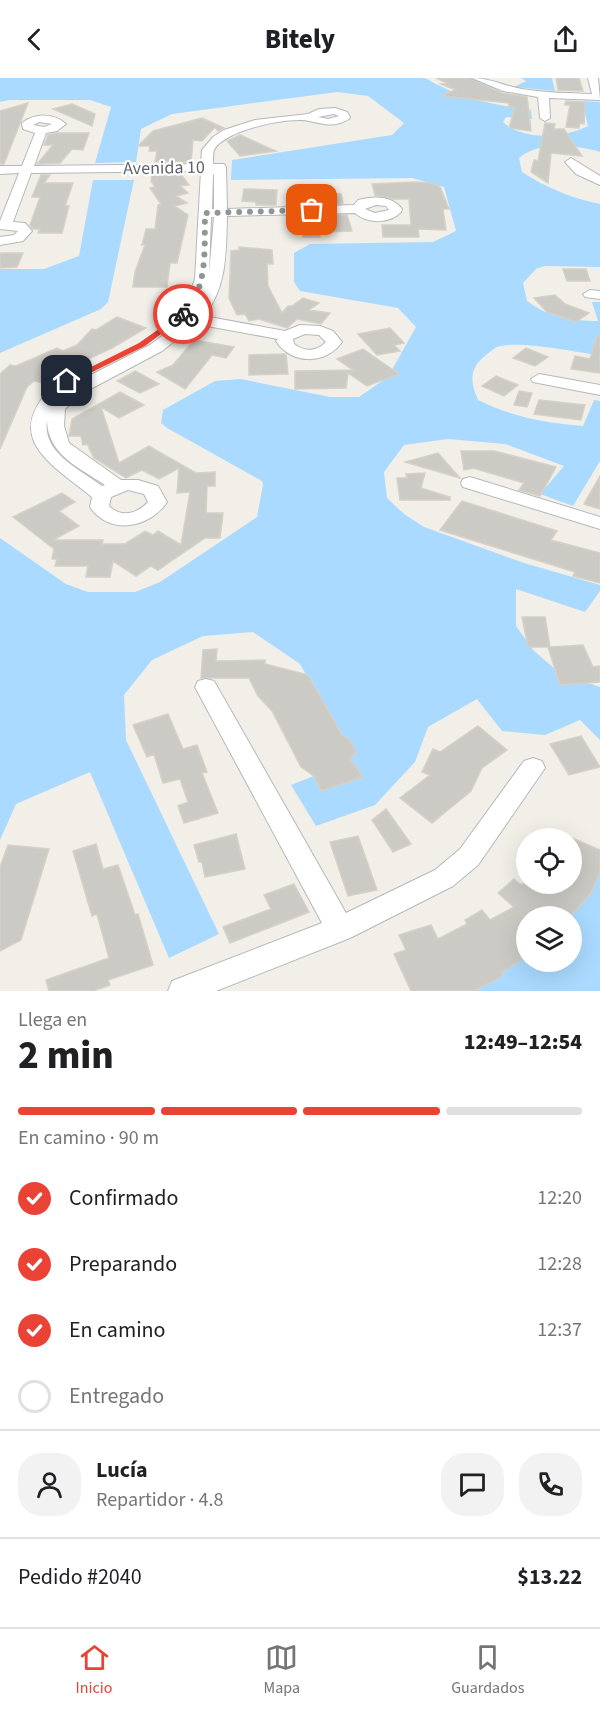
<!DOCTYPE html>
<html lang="es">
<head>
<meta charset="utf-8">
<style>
  :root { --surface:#fff; --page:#f2f2f2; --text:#202124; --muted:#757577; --line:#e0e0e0; --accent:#ea4335 }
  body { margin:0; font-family:"Source Sans 3",sans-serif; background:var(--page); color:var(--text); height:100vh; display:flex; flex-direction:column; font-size:22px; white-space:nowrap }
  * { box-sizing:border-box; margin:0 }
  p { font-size:20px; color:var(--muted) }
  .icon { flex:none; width:33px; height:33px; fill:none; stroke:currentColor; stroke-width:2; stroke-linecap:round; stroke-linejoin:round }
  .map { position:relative; height:913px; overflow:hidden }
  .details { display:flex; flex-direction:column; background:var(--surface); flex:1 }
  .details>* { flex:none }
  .tools { position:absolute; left:516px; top:750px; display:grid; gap:12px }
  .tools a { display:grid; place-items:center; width:66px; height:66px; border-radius:50%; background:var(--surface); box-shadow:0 6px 24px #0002; font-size:30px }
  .pin { position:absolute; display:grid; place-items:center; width:51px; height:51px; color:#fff; margin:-26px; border-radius:12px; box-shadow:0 3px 9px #0006 }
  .courier { position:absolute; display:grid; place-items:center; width:60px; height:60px; margin:-30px; border:4px solid #ea4335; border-radius:50%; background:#fff; color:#222; box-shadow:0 2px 8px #0007 }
  .summary em { font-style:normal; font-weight:800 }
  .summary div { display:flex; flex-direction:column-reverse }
  .summary { display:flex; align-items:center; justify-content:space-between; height:102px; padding:0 18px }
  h1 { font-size:39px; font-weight:800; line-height:45px }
  .bar { display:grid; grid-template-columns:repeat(4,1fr); gap:9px 6px; align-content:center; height:72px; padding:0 18px }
  .bar i { height:8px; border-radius:4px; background:var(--line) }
  .bar .active { background:var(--accent) }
  .bar p { grid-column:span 4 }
  .line { display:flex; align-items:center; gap:15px; padding:0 18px; border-top:2px solid var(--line) }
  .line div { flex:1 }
  .round { display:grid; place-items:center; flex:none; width:63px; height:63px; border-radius:24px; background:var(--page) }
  ol { padding:0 18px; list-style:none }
  li { display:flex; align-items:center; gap:18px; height:66px }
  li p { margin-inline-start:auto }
  li .icon { padding:6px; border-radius:50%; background:var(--accent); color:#fff; stroke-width:4 }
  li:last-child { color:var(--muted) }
  li i { width:33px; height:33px; border:3px solid var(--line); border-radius:50% }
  header { display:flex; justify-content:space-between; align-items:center; height:78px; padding:0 18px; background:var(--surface); font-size:27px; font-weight:800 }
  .tab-bar { display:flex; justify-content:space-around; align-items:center; height:84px; border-top:2px solid var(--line); background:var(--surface); font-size:16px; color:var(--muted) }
  .tab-bar a { display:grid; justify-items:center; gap:3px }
  .tab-bar .active { color:var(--accent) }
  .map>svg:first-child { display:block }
  .water { fill:#aadaff }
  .building { fill:#cccac5; stroke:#d6d1c6; stroke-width:1.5 }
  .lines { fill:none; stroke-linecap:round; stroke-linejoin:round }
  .minor-casing { stroke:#b5b8bc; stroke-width:2 }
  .minor { fill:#fff; fill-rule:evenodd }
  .route { fill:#ea4335 }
  .done { stroke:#929495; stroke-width:6; stroke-dasharray:0 10.8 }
  .labels { text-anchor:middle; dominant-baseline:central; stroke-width:4.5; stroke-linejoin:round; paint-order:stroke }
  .far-street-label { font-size:18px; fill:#5f6368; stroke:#fff }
</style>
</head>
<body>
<header><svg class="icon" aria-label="back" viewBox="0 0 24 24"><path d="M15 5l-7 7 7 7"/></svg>Bitely<svg class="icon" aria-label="share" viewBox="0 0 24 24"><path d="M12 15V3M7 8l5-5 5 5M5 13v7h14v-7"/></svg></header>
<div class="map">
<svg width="600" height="913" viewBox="0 0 600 913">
  <rect width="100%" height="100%" fill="#f1efe8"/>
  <path class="water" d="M0,0H425C461,21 490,26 531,32L532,41L506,39L503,44C524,63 564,60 588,48L582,23L600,24V74C574,67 542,62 519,80L522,94C547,110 571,120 600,126V189L545,188L536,191L523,205L527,223C548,239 572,243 598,243L592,224H600V278C579,274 515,262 497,269C494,270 489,275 486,277C469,290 470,304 478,322C513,339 544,345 583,348L594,322L600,323V383L573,428L540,416L564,388L505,366L448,361L404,367L384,394L387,420L404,436L424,449L524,485L600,507V513L585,534L516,511V548L534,573L561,596L600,609V662L580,642L545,657L502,653L477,621L428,649L415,684L375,727L316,748L291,707L346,685L326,631L300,586L253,554L203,558L152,582L124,617L126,662L219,856L169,880L90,694L16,726L0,762V460L66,506L88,514H135L160,504L257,439L263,407L262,403L167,350L161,345L163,332L215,303L241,301L330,319H359L388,299L416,249L398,230L300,213L294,204V175L310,166L433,164L456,153L444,109L412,100L231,102L232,82L392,57L404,45L368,18L337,14L172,36L141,51L136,84L95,85L111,29L90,22H9L0,24Z
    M521,0H552L555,13L514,9L526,3Z
    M93,102H134L108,224L101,231L0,275V191H44L79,178Z
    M600,774V913H449L500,890L526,866V884H572V838H556L571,825Z"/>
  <path class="building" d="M436,0H470L502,15L527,19L531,53L509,50L515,30L509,29V25L444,18V16L456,12L441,6L447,5Z
    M556,0H579L583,13L558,12Z
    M566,23L585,24L584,46L580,45L579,50L566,49L570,27H565Z
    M28,25L4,86H0V33Z
    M72,26L95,36L92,48L53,31Z
    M202,40L224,50L218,53L215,49L202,63L193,62L191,84H155L157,73H149L150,68H138L153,53Z
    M545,45L555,46L554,51H564L582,78L551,75L548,105L531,94L534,82L538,83Z
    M57,55H89L83,72L72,71L60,85L37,86L53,67H44L48,57Z
    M240,57L276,73L240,78L227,63Z
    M180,95L189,107L180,108L188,115L176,118L187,125L175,128L188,137L177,185H170L167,209H133L135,194L145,167H142L146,151H155L158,127L161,126L150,110L155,109L151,103L152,96Z
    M41,97H50L44,105H73L65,128H69L62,155H38L40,151H33L30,147L40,119H32Z
    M416,104L432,105L440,109L449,131H443L446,152L418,151L419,159H383L382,147H411L409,121H393L375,117L372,106Z
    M244,111L277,112L276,127H256V124L242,123Z
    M291,115L341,116L343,125L292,127Z
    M347,137L352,153L319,154L320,159H303L302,152H293L292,139Z
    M239,169L272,172L273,186H267L268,208L282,235L288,228H292L303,220L319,225L309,232L330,235L321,246L297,241L287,250L259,241L249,243L245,236L237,237L229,220L231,173L239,172Z
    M0,175H23L17,189L0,190Z
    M563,191H586L590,203H567Z
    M555,217L565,226L589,235L576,244L547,234L534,220Z
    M117,239L146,250L112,270L58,295L47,306L34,303L27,309L0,371V296L10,287L16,288L57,270L63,273L77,267L92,251L96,252Z
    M390,250L404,265L394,267L400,273L377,277L358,256Z
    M597,258H600V295L571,291L575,278L590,281Z
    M194,262L234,269L226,280L212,277L185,311L157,294L173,287Z
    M526,270L548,279L535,288L513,280Z
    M363,271L399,296L367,308L348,295L346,310L295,311V293L353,292L337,281Z
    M249,277L286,276L288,296L249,297Z
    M135,293L159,306L140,315L117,303Z
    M496,298L518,307L504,318L482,308Z
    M519,313L532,315L527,329L514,327Z
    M120,314L144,327L119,340L101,329L119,385L149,368L196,395L215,394V408H207L206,435H223L220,460H205L158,492L151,488L136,498L113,483L110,499H86L88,488H55L57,481H52L54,471L13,439L62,415L75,424L59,433L79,448L53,462H103L102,466H125L145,453L153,457L158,453L181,467L190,414L177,415L179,390L159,401L142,392L126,400L94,380L87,366L83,367L81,358H69L72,341Z
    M539,322L585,327L581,342L534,336Z
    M461,373H494L556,389L540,418L519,412L524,405L473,390L464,392Z
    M438,375L460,400L405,384Z
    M425,395L421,410L450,419V422H400L397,400H407L406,396Z
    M600,398V431L584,426Z
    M462,423L557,453L551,462L600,475V505L573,498L575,494L440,452Z
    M522,539H545L550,569L583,567L593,589L600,588V604L560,607L548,569H528Z
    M217,571L216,583L265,582V586L308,597L342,657L350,662L356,674L350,680L363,699L321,713L314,698L301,689L272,633L258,618L249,600H201L203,572Z
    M168,636L183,671L197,667L207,694L202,695L218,735L184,745L178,728L188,724L180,701L163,705L154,676L147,679L133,647Z
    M478,648L507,672L482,690L471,713L432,745L400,720L430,697L422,694L433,671L440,674Z
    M581,658L600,689L569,697L550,666Z
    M386,731L411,766L393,774L372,742Z
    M236,756L245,791L205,799L202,784H199L194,767Z
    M358,758L377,812L348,818L330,764Z
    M572,760L600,772V794L591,815L571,838H526V879L501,895L503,898L474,913H411L394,876L406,872L399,857L431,847L438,861L467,846L465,842L482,832L490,842L514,829L498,815L514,801L520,806H572Z
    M96,766L103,791L118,787L135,837L138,836L153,887L108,902L110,907L93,913H49L46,902L109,880L97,836L92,838L73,773Z
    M8,767L49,771L21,862L0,873V789Z
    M294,806L309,834L230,865L223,849L271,831L264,817Z"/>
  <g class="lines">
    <g class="minor-casing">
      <path id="minor" d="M472,0C490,0 504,8 522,11C545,15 569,15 592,16L588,0H598L600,22L549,20L550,40L545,43L540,40L538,19L503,13Z
        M335,30L347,34L350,39L349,41C334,50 324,46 309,43C291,38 224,52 214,72C213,75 213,82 213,86H224L226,89L227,131L354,127L358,122C374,118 391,117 402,131L401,134C390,146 367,146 355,135L227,138C226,175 227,209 204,238L285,253L300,247L320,248L333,253L342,264C326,287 291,287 276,263L278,261L196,246L162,273L81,316L65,331L64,348L69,365L121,402H138L158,408L167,424C150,450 109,458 90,429L92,419C48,384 0,358 57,304H69L71,307L150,267L182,243L178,242L176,236L189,217L195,201L201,93L31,95L13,144L25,145L32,153L23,163L0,167V159L14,157L18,153L0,151V143L19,95L0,96V88H22L35,55L23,51L22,45C35,35 54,35 66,46L57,53L46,55L34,88L201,86L202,72L213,59L224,52L255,42L308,36L319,31ZM334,36L339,38L328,41L318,39ZM39,44L52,46L44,49L33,47ZM214,96V131H212L213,97ZM376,127L386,128L389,132L375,135L365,131ZM211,139H214L209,196ZM305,256L319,257L326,264C316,274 305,274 294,266L293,261ZM47,343C48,377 80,390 105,407L102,408C81,392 42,375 47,343ZM128,412L144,416L148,424C137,436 121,440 109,428L111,419Z
        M571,80L600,98V107L576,96L565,84Z
        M590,212L600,213V221L585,219L583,216Z
        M539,296L600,307V317L533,304L531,301Z
        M470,399L600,439V451L463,409L461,405L463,401Z
        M206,601L214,603L346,835L435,792L460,771L524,683L533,680L542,683L545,690L478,787L453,808L350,860L216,913H168L172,903L322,845L195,609L198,603Z"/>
    </g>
    <use href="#minor" class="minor"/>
  </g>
  <path class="route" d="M183,234L185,235V238L145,268L70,305L63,303L139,265Z"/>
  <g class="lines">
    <path class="done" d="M183,236C209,211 204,168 205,135L312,132"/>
  </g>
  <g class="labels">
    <g class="far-street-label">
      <text transform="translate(164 90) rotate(-1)">Avenida 10</text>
    </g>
  </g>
</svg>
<div class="tools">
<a><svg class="icon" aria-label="locate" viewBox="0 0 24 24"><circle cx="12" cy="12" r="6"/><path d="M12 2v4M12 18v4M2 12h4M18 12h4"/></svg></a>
<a><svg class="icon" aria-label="layers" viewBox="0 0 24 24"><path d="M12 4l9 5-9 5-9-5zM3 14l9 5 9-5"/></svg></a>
</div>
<div class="pin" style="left:312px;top:132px;background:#ea580c"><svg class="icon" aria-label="bag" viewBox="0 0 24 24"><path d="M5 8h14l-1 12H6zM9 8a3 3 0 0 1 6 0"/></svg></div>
<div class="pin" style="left:67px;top:303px;background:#1f2937"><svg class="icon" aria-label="home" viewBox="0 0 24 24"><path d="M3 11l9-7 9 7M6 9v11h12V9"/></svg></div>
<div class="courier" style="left:183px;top:236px"><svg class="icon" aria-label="bike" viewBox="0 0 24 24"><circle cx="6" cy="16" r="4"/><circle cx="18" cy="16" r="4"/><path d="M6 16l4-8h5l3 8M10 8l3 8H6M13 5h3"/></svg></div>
</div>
<section class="details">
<div class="summary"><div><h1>2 min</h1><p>Llega en</p></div><em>12:49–12:54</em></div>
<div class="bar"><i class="active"></i><i class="active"></i><i class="active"></i><i></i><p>En camino · 90 m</p></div>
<ol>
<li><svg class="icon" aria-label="check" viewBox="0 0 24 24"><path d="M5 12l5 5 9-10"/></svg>Confirmado<p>12:20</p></li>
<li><svg class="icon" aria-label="check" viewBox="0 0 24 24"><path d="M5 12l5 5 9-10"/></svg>Preparando<p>12:28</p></li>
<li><svg class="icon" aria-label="check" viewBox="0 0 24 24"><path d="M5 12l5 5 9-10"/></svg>En camino<p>12:37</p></li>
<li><i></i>Entregado</li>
</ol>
<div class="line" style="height:108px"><a class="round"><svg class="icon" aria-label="person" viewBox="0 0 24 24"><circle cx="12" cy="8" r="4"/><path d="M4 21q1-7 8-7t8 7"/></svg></a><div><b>Lucía</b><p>Repartidor · 4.8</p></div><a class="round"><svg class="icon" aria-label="chat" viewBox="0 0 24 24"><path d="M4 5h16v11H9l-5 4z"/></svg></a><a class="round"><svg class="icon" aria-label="phone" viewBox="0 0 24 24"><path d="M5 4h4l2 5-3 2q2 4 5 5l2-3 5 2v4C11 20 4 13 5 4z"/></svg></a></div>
<div class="line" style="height:78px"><div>Pedido #2040</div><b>$13.22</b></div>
</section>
<nav class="tab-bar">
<a class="active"><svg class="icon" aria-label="home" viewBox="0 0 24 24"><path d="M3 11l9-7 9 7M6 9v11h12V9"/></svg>Inicio</a>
<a><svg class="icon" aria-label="map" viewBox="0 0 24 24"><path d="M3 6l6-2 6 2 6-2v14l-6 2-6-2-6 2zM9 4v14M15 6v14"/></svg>Mapa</a>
<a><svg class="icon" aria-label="saved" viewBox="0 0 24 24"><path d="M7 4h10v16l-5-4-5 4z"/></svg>Guardados</a>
</nav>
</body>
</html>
